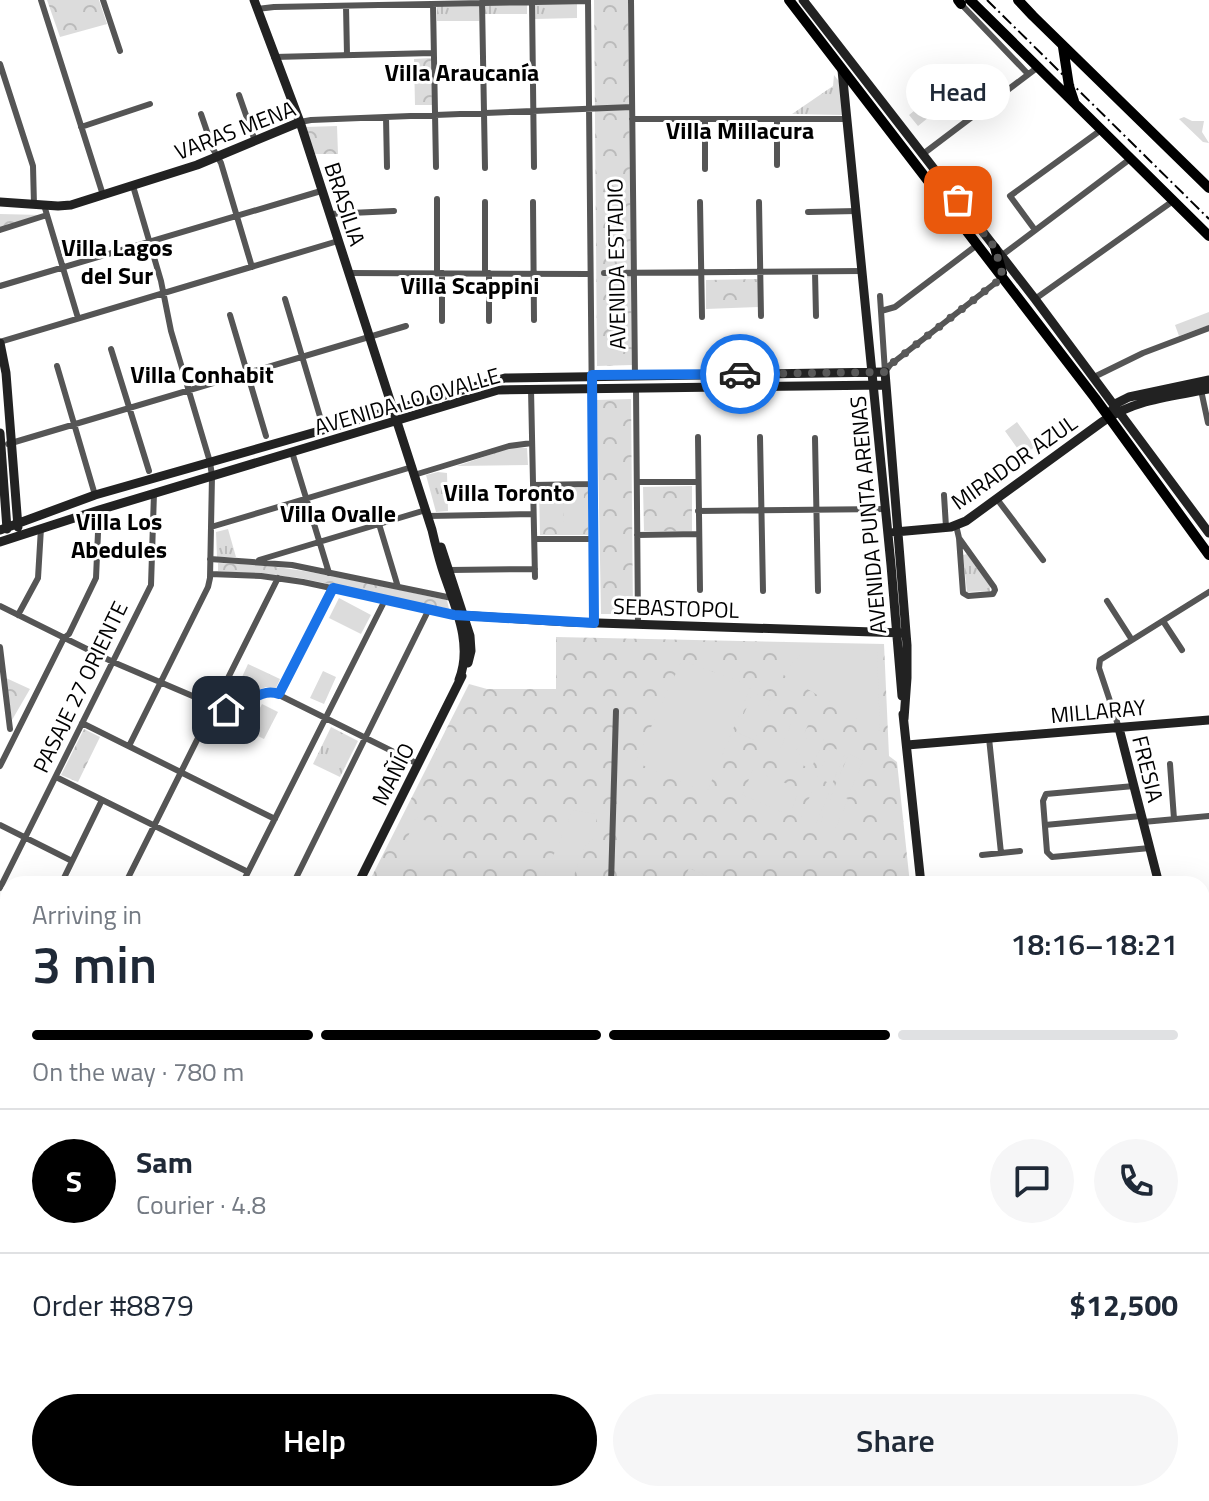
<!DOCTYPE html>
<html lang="en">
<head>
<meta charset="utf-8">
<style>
  :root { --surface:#fff; --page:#f6f6f7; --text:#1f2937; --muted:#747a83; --line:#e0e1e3; --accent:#000 }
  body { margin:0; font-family:"Titillium Web",sans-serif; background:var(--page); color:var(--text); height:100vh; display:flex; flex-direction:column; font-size:30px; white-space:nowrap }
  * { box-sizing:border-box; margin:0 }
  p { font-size:26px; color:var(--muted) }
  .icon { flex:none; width:44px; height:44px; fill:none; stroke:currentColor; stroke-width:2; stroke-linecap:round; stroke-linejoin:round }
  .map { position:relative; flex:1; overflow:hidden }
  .details { position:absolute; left:0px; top:876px; width:1210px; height:626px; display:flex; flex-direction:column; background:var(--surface); border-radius:24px 24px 0 0; box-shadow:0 8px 32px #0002 }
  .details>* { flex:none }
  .pin { position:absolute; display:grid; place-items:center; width:68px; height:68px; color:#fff; margin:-34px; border-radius:16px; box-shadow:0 4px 12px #0006 }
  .courier { position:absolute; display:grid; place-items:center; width:80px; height:80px; margin:-40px; border:6px solid #1a73e8; border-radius:50%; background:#fff; color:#222; box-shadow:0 2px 10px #0007 }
  .bubble { position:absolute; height:56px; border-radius:28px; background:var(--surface); box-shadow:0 8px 32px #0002; font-size:26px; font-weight:600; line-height:56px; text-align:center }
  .head em { font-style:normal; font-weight:600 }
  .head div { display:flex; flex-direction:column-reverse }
  .head { display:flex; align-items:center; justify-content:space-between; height:136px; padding:0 32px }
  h1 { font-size:52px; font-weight:600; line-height:60px }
  .bar { display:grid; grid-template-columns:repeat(4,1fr); gap:12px 8px; align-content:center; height:96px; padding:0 32px }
  .bar i { height:10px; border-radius:6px; background:var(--line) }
  .bar .active { background:var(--accent) }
  .bar p { grid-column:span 4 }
  .line { display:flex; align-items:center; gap:20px; padding:0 32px; border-top:2px solid var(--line) }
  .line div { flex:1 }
  .round { display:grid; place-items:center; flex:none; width:84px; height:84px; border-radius:42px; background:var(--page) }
  .primary-button { display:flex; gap:16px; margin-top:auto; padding:16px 32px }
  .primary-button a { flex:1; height:92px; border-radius:48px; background:var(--accent); color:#fff; font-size:32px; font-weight:600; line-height:92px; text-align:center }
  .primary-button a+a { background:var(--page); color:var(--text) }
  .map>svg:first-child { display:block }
  .grass { fill:url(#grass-tufts) }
  .park { fill:url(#park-crowns) }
  .garden { fill:#dcdcdc }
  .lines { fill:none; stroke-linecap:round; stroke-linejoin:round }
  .street { stroke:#555; stroke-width:6 }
  .secondary { stroke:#222; stroke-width:9 }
  .primary { stroke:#000; stroke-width:10 }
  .rail { stroke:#000; stroke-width:2; stroke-dasharray:12 4 2 4; stroke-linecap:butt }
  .done { stroke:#595959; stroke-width:8; stroke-dasharray:0 14.4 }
  .route { stroke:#1a73e8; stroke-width:10 }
  .labels { text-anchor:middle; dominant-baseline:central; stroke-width:6; stroke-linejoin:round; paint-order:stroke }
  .street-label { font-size:22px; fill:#000; stroke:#fff }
  .neighbourhood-label { font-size:24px; font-weight:bold; fill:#000; stroke:#fff }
</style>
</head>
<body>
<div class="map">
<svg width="1209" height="1501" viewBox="0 0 1209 1501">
  <defs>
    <pattern id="grass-tufts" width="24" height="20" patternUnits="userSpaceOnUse" patternTransform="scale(2)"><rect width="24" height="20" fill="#dcdcdc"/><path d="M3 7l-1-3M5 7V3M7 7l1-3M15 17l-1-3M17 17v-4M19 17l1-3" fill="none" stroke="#bbb"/></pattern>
    <pattern id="park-crowns" width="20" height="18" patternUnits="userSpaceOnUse" patternTransform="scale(2)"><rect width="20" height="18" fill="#dcdcdc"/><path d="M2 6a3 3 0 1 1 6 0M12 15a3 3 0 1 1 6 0" fill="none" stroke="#bbb"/></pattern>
  </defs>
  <rect width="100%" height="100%" fill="#fff"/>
  <path class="grass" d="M535,3H577V18L535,19Z
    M527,4V14H485V5Z
    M437,6H479V21H437Z
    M834,75L841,84L843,115L792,114L833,86Z
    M1209,312V325L1179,336L1175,325Z
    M510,448H527L528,465L457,466Z
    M438,472L447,473L448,511L436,512L426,475Z
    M228,529L236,557H217L216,532Z
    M967,554L990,586V591L967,592L963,555Z
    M248,664L280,679L275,690L266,687L230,703Z
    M331,727L358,741L340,777L313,764Z"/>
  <path class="park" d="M47,0H99L107,24L60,37Z
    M594,0H628L632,365L597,366Z
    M431,58L432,105H415L414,59Z
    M337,126L338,154H314L305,127Z
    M0,214L43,215L0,229Z
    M758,279V307L706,309V280Z
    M631,399L633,614H601L597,400Z
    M692,486V531H644L643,487Z
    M539,488H588V535H540Z
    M218,563C295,564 371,585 447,600L449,609L300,578L218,571Z
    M556,637L884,644L889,756L897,762L910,884H368L469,684L487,689H556Z
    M6,678L30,689L12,720Z
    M84,729L100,737L78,782L61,775Z
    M0,1275L8,1279V1321L0,1317Z
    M284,1494H864L858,1501H284Z
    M889,1494H967V1501H905Z"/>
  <path class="garden" d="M930,98L939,109L918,126L909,115Z
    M1184,117L1192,121H1204L1202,132L1209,143L1203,142L1179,119Z
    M1017,422L1035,447L1022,455L1005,431Z
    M564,494H584L583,526H563Z
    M339,598L371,615L361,634L329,618Z
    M808,647L877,651L880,732L782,674Z
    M682,660L751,686L707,792L635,762Z
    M323,671L336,677L324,704L310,698Z
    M753,693L771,701L754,740L736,732Z
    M262,704L278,712L264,739L248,731Z
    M793,719L808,725L794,756L780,750Z
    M810,731L825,737L811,769L796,762Z
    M831,747L845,753L832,784L817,778Z
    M849,754L863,761L850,792L835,786Z
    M753,770L800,789L789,815L742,795Z
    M815,785L830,791L816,823L801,816Z
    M833,792L848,799L835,830L820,824Z
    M573,810L597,814L594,838L584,847L571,884H541Z
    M416,817L443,827L436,876L398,861Z
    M689,868L725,884H682Z"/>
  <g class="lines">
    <path class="street" d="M41,0L103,195
      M103,0L120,51
      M588,0L594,623
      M631,0L635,377
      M482,2L485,168
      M532,2L534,167
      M433,4L436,167
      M961,4L1028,74
      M346,6L347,55
      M257,9L274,7L588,1
      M274,57L433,53
      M0,64L33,166L34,205
      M239,95L255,141
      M201,114L213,149L221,163L252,267
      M386,117L387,167
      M632,119H848
      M705,119V169
      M777,119V165
      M300,122L311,120L632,107
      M81,127L150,104
      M923,154L1038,67
      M437,199V273
      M485,202V273
      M533,202L534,320
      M700,202L702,317
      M759,202L761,316
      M44,205L78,318
      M808,212L857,211
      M329,214L394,211
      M0,230L47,215
      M1035,230L1010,196L1101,130
      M1001,256L1130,159
      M815,272L816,316
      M348,273L590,274
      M442,273V321
      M604,273L863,271
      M0,286L321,191
      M880,296L885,372
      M285,299L321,420
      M1035,299L1173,201
      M881,311L895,307L977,245
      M230,315L266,436
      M489,321V273
      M0,342L338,241
      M111,349L149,471
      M57,366L95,495
      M885,372L890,365L1003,277
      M1094,377L1143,353L1209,328
      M636,388L638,624
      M531,389L535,577
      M1201,390L1208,423
      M698,437L700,590
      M760,437L763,591
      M815,438L818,591
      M8,444L406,326
      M292,452L329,573
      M414,475L509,446L532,443
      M637,482H698
      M533,485L593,484
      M944,495L946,527
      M997,499L1043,560
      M698,511L886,509
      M428,516L533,514
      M379,524L398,587
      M956,525L959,538L963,593L968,596L993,594L995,590L994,587L959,538
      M211,527L412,467
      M637,535L699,534
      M535,539H593
      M210,559L292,565L452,598
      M259,560L426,510
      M450,570L535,569
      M210,574L261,576L303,582L458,615
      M1107,601L1132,640
      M0,606L113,662L223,709C242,712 254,691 273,692L418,764
      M18,615L38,578L41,528
      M1163,621L1182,650
      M0,647L10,729
      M279,694L333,588
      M82,723L275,819
      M1119,728L1099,668L1100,660L1209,592
      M989,738L1001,853
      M129,746L208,587L210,578L212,476L210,462L171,331L161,281L133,186
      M1170,764L1174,819
      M0,766L64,638L69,634L96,578L99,510
      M56,777L248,872
      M1134,786L1046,794L1043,801L1047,852L1052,857L1150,848
      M1143,822L1209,816
      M0,825L72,861
      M1045,825L1141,816
      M982,855L1020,851
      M61,884L102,800
      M125,884L278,578
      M242,884L385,600
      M293,884L429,609
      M611,884L616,711
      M0,888L151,585L154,493
      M1202,1000L1209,999
      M0,1007L8,990
      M0,1135L8,1119
      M0,1258L8,1241
      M1202,1294H1209
      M1202,1316H1209
      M0,1368L8,1352
      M0,1394L8,1398
      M0,1477L8,1461
      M128,1494V1501
      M860,1494L865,1501
      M1099,1494V1501
      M161,1501L219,1494"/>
    <path class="secondary" d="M254,0L300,122L432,530C435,543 438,555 442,568C453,603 474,642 459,680
      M803,0L1035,299L1209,533
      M842,70L891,565L902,696
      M0,202L58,206L71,205L197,165L300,122
      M0,343L6,373L18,527
      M1112,410L1117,403L1129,397L1209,380
      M0,433L7,529
      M0,530L95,495L505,378L885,372L907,645V678L904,719
      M895,532L951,527L966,521L1102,422C1133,400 1172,396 1209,389
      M0,542L99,510L498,390L886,385
      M441,547L470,636L471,651L468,663
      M458,615L568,622L903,633
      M903,714L921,884
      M1119,728L1159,884
      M907,745L1209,720
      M358,884L462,676
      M1202,1049L1209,1076
      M0,1267L8,1271
      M992,1494L993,1501
      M45,1501L51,1494
      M271,1501L272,1494
      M977,1501V1494"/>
    <path class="primary" d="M789,0L1095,398L1209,555
      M958,0L961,4
      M970,0L1209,236
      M1018,0L1033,16L1209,188
      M1063,47L1069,86L1074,101
      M995,248L1002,273"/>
    <path class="rail" d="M987,0L1209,219"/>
  </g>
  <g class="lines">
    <path class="done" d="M740,374L885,372L890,365L1003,277L995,248L958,200"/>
    <path class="route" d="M226,710C245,708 258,687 279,694L333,588L454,615L594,623L592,375L740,374"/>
  </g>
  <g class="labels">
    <g class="street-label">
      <text transform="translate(235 130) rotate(-21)">VARAS MENA</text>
      <text transform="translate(345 204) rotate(72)">BRASILIA</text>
      <text transform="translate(616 264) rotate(-91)">AVENIDA ESTADIO</text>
      <text transform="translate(407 401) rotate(-16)">AVENIDA LO OVALLE</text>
      <text transform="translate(1014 462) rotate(-35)">MIRADOR AZUL</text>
      <text transform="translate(868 515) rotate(-95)">AVENIDA PUNTA ARENAS</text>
      <text transform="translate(676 608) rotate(2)">SEBASTOPOL</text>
      <text transform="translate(80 687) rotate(-64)">PASAJE 27 ORIENTE</text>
      <text transform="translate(1098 711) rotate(-5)">MILLARAY</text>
      <text transform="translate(1148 769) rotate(76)">FRESIA</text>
      <text transform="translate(393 774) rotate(-63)">MAÑÍO</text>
    </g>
    <g class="neighbourhood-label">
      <text x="462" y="72">Villa Araucanía</text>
      <text x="740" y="130">Villa Millacura</text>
      <text x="117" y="247">Villa Lagos<tspan x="117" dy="28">del Sur</tspan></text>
      <text x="470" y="285">Villa Scappini</text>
      <text x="202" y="374">Villa Conhabit</text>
      <text x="509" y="492">Villa Toronto</text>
      <text x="338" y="513">Villa Ovalle</text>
      <text x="119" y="521">Villa Los<tspan x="119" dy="28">Abedules</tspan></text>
    </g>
  </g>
</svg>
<div class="pin" style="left:958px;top:200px;background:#ea580c"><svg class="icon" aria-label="bag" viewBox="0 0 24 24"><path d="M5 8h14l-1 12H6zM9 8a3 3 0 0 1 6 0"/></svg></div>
<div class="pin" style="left:226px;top:710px;background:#1f2937"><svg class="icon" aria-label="home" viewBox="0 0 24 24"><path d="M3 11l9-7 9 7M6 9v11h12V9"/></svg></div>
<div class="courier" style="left:740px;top:374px"><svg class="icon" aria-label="car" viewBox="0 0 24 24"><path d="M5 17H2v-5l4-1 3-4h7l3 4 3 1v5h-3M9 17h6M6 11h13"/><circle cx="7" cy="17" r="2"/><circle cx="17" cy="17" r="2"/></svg></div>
<div class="bubble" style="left:906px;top:64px;width:104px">Head</div>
<section class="details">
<div class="head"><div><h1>3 min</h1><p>Arriving in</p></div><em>18:16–18:21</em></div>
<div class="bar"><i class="active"></i><i class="active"></i><i class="active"></i><i></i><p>On the way · 780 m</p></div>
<div class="line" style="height:144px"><b class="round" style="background:var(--accent);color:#fff">S</b><div><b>Sam</b><p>Courier · 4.8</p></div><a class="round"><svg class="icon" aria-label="chat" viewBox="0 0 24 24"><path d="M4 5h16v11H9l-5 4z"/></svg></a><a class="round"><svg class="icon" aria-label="phone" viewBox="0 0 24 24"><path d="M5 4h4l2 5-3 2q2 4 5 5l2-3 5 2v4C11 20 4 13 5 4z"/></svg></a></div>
<div class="line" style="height:104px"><div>Order #8879</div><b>$12,500</b></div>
<div class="primary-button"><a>Help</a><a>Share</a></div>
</section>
</div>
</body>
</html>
